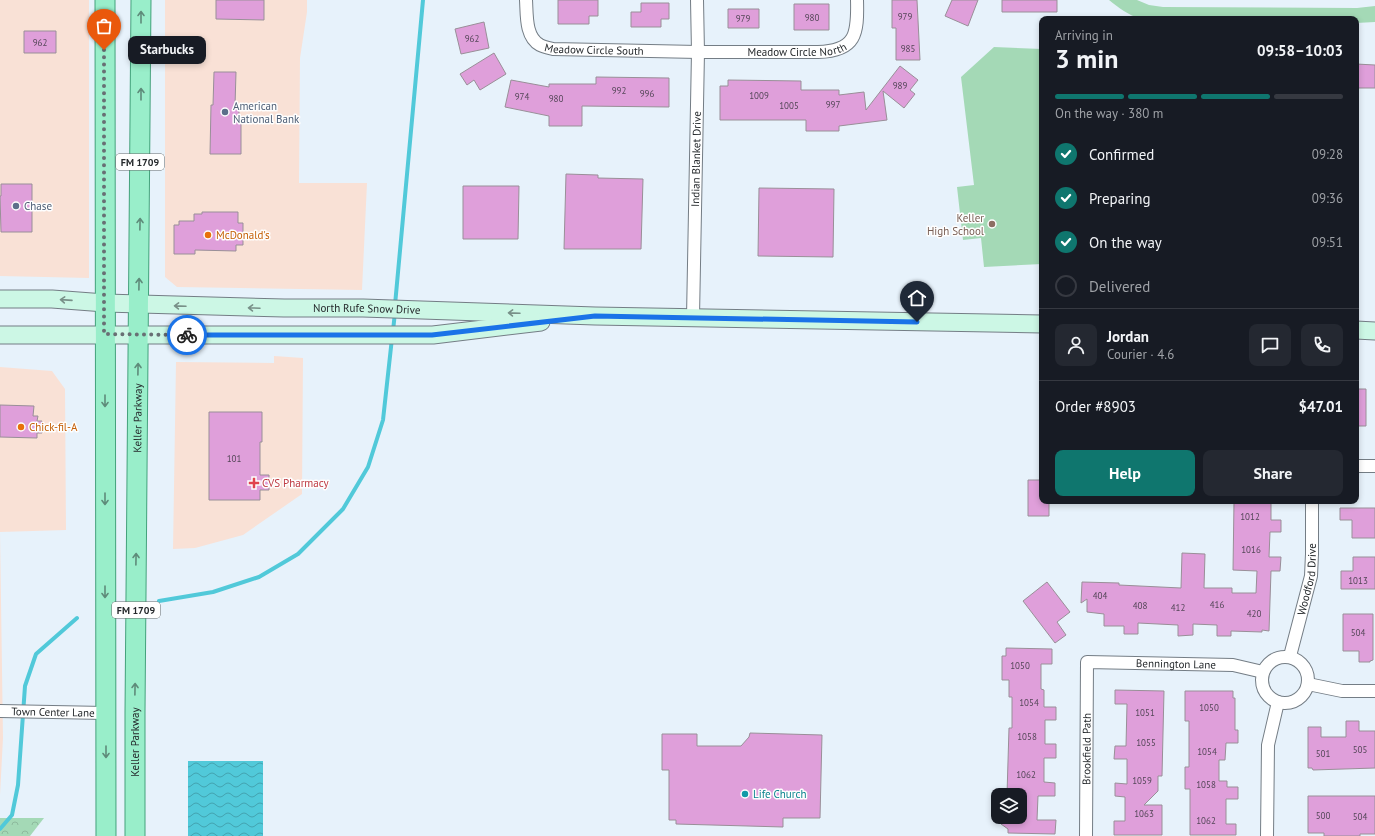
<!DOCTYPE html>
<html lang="en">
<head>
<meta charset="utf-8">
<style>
  :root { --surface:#171b24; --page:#242831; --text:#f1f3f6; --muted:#9ea1a6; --line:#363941; --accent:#0f766e }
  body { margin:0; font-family:"PT Sans",sans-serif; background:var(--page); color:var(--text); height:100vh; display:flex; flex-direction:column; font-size:15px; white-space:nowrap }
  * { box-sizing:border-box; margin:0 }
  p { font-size:13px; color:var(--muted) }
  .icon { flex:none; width:22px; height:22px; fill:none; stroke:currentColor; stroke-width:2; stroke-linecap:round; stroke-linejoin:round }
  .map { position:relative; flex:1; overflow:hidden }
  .sheet { position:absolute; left:1039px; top:16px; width:320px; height:488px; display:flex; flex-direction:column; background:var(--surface); border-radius:8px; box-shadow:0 2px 6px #0003 }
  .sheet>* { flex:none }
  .controls { position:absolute; left:991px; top:788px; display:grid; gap:8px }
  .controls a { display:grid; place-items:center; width:36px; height:36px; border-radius:8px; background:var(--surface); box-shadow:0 2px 6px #0003; font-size:20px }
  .pin { position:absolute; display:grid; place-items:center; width:34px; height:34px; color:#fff; margin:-41px -17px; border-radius:50% 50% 50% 0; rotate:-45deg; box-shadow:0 0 4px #0007 }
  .pin .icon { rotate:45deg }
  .courier { position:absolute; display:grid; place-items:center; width:40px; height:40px; margin:-20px; border:3px solid #1a73e8; border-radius:50%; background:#fff; color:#222; box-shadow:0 1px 5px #0007 }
  .bubble { position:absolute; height:28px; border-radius:8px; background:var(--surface); box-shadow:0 2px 6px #0003; font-size:13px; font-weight:700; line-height:28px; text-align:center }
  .headline em { font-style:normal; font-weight:700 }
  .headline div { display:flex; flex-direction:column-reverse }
  .headline { display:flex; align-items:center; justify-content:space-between; height:68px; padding:0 16px }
  h1 { font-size:26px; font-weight:700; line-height:30px }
  .bar { display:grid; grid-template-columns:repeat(4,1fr); gap:6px 4px; align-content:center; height:48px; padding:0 16px }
  .bar i { height:5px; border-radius:3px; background:var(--line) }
  .bar .active { background:var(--accent) }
  .bar p { grid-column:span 4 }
  .line { display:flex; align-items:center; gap:10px; padding:0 16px; border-top:1px solid var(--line) }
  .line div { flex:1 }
  .round { display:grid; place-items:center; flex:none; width:42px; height:42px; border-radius:8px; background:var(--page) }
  ol { padding:0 16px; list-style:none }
  li { display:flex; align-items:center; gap:12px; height:44px }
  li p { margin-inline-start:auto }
  li .icon { padding:4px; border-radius:50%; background:var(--accent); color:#fff; stroke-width:4 }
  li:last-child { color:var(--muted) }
  li i { width:22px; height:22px; border:2px solid var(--line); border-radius:50% }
  .cta { display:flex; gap:8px; margin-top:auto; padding:8px 16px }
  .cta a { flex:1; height:46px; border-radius:8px; background:var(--accent); color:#fff; font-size:16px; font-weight:700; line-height:46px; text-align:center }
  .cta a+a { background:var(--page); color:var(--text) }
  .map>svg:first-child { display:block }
  .commercial { fill:#f9e1d6 }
  .forest { fill:url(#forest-crowns) }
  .pitch { fill:#a4d9b6 }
  .water { fill:url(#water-waves) }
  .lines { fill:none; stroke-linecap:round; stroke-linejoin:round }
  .stream { stroke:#51c9d9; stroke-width:4 }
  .building { fill:#df9fda; stroke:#998f98 }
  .street-casing { stroke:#747d85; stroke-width:14 }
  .secondary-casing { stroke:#747d85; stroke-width:19 }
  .primary-casing { stroke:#44a27c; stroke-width:21 }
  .street { stroke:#fff; stroke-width:12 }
  .secondary { stroke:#ccf7e5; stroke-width:17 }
  .primary { stroke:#99eeca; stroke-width:19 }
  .oneway { stroke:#5e8b7a }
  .oneway2 { stroke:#789088 }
  .done { stroke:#686f74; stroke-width:4; stroke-dasharray:0 7.2 }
  .route { stroke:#1a73e8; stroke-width:5 }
  .service-dot { fill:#5c6f8a; stroke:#fefefe; stroke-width:1.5 }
  .education-dot { fill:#8d6e63; stroke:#fefefe; stroke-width:1.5 }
  .food-dot { fill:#e8710a; stroke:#fefefe; stroke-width:1.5 }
  .health-dot { fill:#e0444e; stroke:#fefefe; stroke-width:1.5 }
  .culture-dot { fill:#0f9aa8; stroke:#fefefe; stroke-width:1.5 }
  .labels { text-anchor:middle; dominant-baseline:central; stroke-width:3; stroke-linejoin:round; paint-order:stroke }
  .number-label { font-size:9px; fill:#534657 }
  .shield { fill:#fefefe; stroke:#65686a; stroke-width:1 }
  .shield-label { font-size:10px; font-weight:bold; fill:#24282b }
  .street-label { font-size:11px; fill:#24282b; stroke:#fefefe }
  .service-label { font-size:11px; fill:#4e5e75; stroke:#fefefe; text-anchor:start }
  .education-label { font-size:11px; fill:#785e54; stroke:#fefefe; text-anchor:end }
  .food-label { font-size:11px; fill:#c56008; stroke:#fefefe; text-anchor:start }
  .health-label { font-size:11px; fill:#be3a42; stroke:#fefefe; text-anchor:start }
  .culture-label { font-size:11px; fill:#0d838f; stroke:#fefefe; text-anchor:start }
</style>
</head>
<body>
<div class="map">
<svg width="1375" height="836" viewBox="0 0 1375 836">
  <defs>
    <pattern id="forest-crowns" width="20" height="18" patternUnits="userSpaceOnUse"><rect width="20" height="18" fill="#a4d9b6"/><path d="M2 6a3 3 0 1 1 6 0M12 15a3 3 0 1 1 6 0" fill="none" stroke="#8dba9d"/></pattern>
    <pattern id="water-waves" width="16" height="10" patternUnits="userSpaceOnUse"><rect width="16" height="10" fill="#51c9d9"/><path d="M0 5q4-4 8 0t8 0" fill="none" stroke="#43a3b0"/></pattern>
  </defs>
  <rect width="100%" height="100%" fill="#e7f2fb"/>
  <path class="commercial" d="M0,0H89V278L0,276Z
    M165,0H307V12L300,58L299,183H367L362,290L177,287L165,277Z
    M274,356L303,358L302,494L243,535L195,548L173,549L176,362L274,363Z
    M0,367L52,371L65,389L66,530L0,532L3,738L0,795Z"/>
  <path class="forest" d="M0,818H44L30,836H0Z"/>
  <path class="pitch" d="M1109,0H1137L1149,5L1163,7L1357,8L1375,6V22L1356,23V19H1141C1128,15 1119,8 1109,0Z
    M994,47L1042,49V264L984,267L981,238L963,240L957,187L974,185L961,77Z"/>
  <path class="water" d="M188,761H263V836H188Z"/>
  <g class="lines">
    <path class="stream" d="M395,305L423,0
      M393,331L395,312
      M159,601L213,592L259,577L298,554L343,509L368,467L383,420L392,338
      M0,829L12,815L18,785L25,686L36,654L77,618"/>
  </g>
  <path class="building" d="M216,0H264V20L216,19Z
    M558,0H598V16H589V24H558Z
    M892,0H917L920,60H896V28H892Z
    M952,0H978L968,26L945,16Z
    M1002,0H1057V12H1002Z
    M641,3H669V19H661V27H631V12H641Z
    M794,4H829V30H794Z
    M728,9H759V28H728Z
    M484,22L489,48L461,54L455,29Z
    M24,31H56V53H24Z
    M494,53L506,74L480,90L474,80L467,85L460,74Z
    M1356,64L1375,65V88H1356Z
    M900,66L918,80L910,90L915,94L904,108L883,91L887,120L839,126V131H806V120H720V86H728V80L801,81V90H839V95L864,92L866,110Z
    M214,72H236L235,106H239V118H241V154H210L211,105H213Z
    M596,77L669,78V107L582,106V126H549V116L505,107L511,80L549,87V84H596Z
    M566,174L598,175V178L643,179L641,249H564Z
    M1,184H32V232H1L0,196H1Z
    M463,186H519L518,239H463Z
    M759,188L834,189L833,257L758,256Z
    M202,212H238V223H243V245H236V251L195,250V254H174V225H179V221H194V214H202Z
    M1356,389H1366V426H1356Z
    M0,405L34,406L33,416H38L37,421H42V433H37V438L0,437Z
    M209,412H262V442H260V475H269V490H260V500H209Z
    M1028,480H1042V501H1049V516H1028Z
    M1234,502H1271V520H1281V532H1270L1269,557H1281L1280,571H1271L1269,631L1262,630V632L1231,631V636H1217V625L1193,624V635L1178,636V625L1138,623V634H1124V626H1104V614L1087,612V599L1081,603L1082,582L1119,583V585L1181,588L1182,553L1205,554L1204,588H1232V593H1256L1257,571L1233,570Z
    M1340,508H1375V538H1352V520H1340Z
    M1353,557H1375V589H1341V571H1353Z
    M1047,582L1070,612L1057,622L1066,635L1055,643L1023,601Z
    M1343,614H1373V660L1370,661V662H1359V651H1343Z
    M1006,648L1052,649V664H1041V689L1044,690V707H1056V720H1045V744H1056V758H1044V782L1055,783V796H1038L1037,820H1056L1055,834L1008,833V829L1001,824L1008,821V817H1020V795H1007L1009,728H1012V697H1009V680H1002V656H1006Z
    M1115,690L1164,691L1162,776H1158V791L1144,805H1162V835H1114V821H1125V797L1115,796V783L1127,784V759H1114L1115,746H1126L1127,704H1115Z
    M1185,691H1233V698H1235V730H1238V743H1226L1225,760H1219V781H1227V787H1238V799H1226V824H1236V835H1190V789H1185V767H1189V721H1185Z
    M1346,721H1359V731H1375V768L1313,770L1312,768H1308V727H1321V737H1346Z
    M750,733L822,735L820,818H783V827L676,824V820H669V770H662V734H697V746H741L749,737Z
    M1308,796H1375V834H1360V836H1324V833H1308Z"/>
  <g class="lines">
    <g class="street-casing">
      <g id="street">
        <path id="s1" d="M526,0C527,14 525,37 540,45C544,47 549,48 553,49L698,52H818C856,51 858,34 857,0"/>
        <path id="s2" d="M693,317L698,52L697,0"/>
        <path d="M1356,466H1375"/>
        <path id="s3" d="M1290,656L1311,576L1312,554V501"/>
        <circle cx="1285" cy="680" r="23"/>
        <path d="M1308,684L1342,691H1375"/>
        <path id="s4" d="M0,711L105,713"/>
        <path id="s5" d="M1086,836L1087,662L1233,665L1263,672"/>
        <path d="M1267,836L1268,745L1278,702"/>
      </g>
    </g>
    <g class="secondary-casing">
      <g id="secondary">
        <path id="s6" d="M0,299H52L105,303L284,308H363L595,316L1042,324"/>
        <path d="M1356,330L1375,331"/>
        <path d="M0,335H433L541,322"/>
      </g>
    </g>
    <g class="primary-casing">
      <g id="primary">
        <path d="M105,0L106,836"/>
        <path id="s7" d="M135,836V712L141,0"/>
      </g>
    </g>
    <use href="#street" class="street"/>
    <use href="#secondary" class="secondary"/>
    <use href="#primary" class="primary"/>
  </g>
  <defs><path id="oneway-shaft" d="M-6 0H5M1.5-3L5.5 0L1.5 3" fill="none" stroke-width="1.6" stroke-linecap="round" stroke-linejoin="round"/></defs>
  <g class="oneway">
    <use href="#oneway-shaft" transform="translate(141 17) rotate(-90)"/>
    <use href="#oneway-shaft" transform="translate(141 94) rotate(-90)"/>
    <use href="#oneway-shaft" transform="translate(140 224) rotate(-89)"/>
    <use href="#oneway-shaft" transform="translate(139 284) rotate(-89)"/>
    <use href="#oneway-shaft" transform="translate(138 369) rotate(-89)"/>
    <use href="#oneway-shaft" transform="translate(105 401) rotate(90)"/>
    <use href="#oneway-shaft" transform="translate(105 499) rotate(90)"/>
    <use href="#oneway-shaft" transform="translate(136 559) rotate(-89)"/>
    <use href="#oneway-shaft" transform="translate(105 592) rotate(90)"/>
    <use href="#oneway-shaft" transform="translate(135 689) rotate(-89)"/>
    <use href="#oneway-shaft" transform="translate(106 752) rotate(90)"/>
  </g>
  <g class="oneway2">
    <use href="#oneway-shaft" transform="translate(66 300) rotate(-176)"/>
    <use href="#oneway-shaft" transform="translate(180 306) rotate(-178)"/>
    <use href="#oneway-shaft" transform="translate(254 308) rotate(-178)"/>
    <use href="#oneway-shaft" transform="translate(514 313) rotate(-178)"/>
  </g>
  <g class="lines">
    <path class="done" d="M104,50V334L187,335"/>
    <path class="route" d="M187,335H432L595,316L917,322"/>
  </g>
  <g class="service-dot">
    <circle cx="225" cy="112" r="4"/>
    <circle cx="16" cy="206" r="4"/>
  </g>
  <circle class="education-dot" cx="992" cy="224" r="4"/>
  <g class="food-dot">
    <circle cx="208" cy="235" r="4"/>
    <circle cx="21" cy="427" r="4"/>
  </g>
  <path class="health-dot" d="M252 477h4v4h4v4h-4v4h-4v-4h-4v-4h4z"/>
  <circle class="culture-dot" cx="745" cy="794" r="4"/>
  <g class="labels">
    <g class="number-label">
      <text x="905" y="16">979</text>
      <text x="812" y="17">980</text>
      <text x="743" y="18">979</text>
      <text x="472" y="38">962</text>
      <text x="40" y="42">962</text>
      <text x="908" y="48">985</text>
      <text x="900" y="85">989</text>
      <text x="619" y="90">992</text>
      <text x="647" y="93">996</text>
      <text x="759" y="95">1009</text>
      <text x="522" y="96">974</text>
      <text x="556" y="98">980</text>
      <text x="833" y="104">997</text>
      <text x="789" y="105">1005</text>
      <text x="234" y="458">101</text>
      <text x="1250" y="516">1012</text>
      <text x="1251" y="549">1016</text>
      <text x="1358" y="580">1013</text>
      <text x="1100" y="595">404</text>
      <text x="1217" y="604">416</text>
      <text x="1140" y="605">408</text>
      <text x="1178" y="607">412</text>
      <text x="1254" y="613">420</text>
      <text x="1358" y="632">504</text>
      <text x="1020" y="665">1050</text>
      <text x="1029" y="702">1054</text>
      <text x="1209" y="707">1050</text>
      <text x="1145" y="712">1051</text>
      <text x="1027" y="736">1058</text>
      <text x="1146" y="742">1055</text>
      <text x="1360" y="749">505</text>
      <text x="1207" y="751">1054</text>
      <text x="1323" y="753">501</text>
      <text x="1026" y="774">1062</text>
      <text x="1142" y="780">1059</text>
      <text x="1206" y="784">1058</text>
      <text x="1144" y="813">1063</text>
      <text x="1323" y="815">500</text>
      <text x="1360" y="816">504</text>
      <text x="1206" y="820">1062</text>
    </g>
    <g class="shield">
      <rect x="116" y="154" width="48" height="16" rx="3"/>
      <rect x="112" y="602" width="48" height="16" rx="3"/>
    </g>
    <g class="shield-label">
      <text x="140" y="162">FM 1709</text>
      <text x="136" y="610">FM 1709</text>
    </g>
    <g class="street-label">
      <text stroke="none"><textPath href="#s1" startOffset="307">Meadow Circle North</textPath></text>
      <text stroke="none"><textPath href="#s1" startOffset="104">Meadow Circle South</textPath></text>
      <text stroke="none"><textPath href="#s2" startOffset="158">Indian Blanket Drive</textPath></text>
      <text stroke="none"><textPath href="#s6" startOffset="367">North Rufe Snow Drive</textPath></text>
      <text stroke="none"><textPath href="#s7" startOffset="418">Keller Parkway</textPath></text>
      <text stroke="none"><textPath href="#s3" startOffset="79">Woodford Drive</textPath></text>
      <text stroke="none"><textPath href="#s5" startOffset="263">Bennington Lane</textPath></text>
      <text stroke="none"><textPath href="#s4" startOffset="53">Town Center Lane</textPath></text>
      <text stroke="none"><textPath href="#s7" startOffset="94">Keller Parkway</textPath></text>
      <text stroke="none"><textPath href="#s5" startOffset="87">Brookfield Path</textPath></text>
    </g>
    <g class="service-label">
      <text x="233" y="106">American<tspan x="233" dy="13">National Bank</tspan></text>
      <text x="24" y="206">Chase</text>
    </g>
    <g class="education-label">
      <text x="984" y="218">Keller<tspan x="984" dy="13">High School</tspan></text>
    </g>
    <g class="food-label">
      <text x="216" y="235">McDonald's</text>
      <text x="29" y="427">Chick-fil-A</text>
    </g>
    <g class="health-label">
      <text x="262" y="483">CVS Pharmacy</text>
    </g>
    <g class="culture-label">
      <text x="753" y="794">Life Church</text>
    </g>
  </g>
</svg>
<div class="controls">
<a><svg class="icon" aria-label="layers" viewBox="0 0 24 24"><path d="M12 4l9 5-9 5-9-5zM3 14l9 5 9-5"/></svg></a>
</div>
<div class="pin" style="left:104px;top:50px;background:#ea580c"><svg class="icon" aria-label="bag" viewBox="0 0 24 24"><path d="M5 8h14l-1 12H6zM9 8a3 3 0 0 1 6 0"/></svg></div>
<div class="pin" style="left:917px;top:322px;background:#1f2937"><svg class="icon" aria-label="home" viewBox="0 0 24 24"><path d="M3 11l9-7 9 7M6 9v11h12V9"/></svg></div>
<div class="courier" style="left:187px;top:335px"><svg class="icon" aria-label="bike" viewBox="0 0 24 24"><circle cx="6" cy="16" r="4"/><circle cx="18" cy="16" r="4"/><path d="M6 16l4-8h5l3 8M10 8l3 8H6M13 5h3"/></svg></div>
<div class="bubble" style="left:128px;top:36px;width:78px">Starbucks</div>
<section class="sheet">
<div class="headline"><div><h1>3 min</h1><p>Arriving in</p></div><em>09:58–10:03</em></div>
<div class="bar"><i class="active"></i><i class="active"></i><i class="active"></i><i></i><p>On the way · 380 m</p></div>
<ol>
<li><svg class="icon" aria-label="check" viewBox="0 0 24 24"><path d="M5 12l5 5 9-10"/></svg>Confirmed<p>09:28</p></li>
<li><svg class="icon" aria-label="check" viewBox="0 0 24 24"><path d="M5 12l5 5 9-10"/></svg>Preparing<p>09:36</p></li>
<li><svg class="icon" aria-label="check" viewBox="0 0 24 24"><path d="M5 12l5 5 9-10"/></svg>On the way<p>09:51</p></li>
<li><i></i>Delivered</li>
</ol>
<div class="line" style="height:72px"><a class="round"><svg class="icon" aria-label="person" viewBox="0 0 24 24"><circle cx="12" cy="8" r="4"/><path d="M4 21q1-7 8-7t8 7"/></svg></a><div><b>Jordan</b><p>Courier · 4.6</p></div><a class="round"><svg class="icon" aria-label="chat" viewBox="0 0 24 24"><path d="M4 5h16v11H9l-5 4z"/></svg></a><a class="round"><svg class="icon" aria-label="phone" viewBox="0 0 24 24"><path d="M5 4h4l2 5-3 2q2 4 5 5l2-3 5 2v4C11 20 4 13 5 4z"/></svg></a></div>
<div class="line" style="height:52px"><div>Order #8903</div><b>$47.01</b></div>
<div class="cta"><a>Help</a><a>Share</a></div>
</section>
</div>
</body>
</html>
